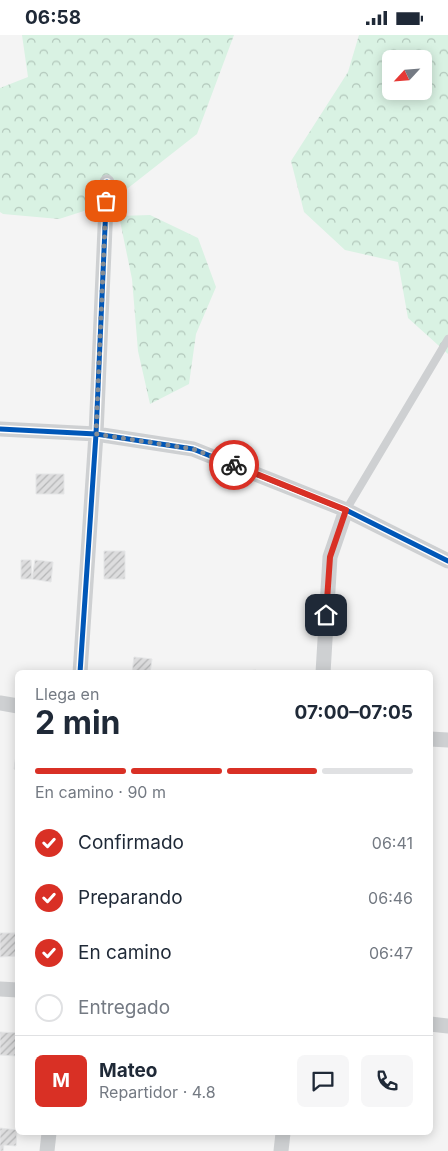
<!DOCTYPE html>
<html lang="es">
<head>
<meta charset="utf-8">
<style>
  :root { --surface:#fff; --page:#f6f6f7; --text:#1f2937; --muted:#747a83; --line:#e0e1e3; --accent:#d93025 }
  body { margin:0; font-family:Inter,sans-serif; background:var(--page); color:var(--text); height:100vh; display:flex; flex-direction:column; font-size:19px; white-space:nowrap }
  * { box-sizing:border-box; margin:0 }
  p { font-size:16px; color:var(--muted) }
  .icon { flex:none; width:28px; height:28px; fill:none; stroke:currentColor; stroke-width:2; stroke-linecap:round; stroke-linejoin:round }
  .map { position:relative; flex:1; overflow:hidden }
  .sheet { position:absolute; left:15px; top:635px; width:418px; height:465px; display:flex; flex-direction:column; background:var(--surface); border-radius:8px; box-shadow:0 2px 12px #0003 }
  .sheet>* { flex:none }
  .needle { width:32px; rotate:244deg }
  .fabs { position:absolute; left:382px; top:15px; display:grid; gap:10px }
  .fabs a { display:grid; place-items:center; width:50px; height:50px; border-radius:8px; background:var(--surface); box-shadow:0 2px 12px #0003; font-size:25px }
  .pin { position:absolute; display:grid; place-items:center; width:42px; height:42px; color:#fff; margin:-21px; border-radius:10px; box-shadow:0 2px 8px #0006 }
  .courier { position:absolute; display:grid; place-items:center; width:50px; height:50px; margin:-25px; border:4px solid #d93025; border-radius:50%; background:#fff; color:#222; box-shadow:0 1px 6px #0007 }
  .overview em { font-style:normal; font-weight:700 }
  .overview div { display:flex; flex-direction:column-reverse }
  .overview { display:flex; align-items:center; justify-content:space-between; height:85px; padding:0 20px }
  h1 { font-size:32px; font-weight:700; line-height:38px }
  .bar { display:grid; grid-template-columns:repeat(4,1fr); gap:8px 5px; align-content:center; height:60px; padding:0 20px }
  .bar i { height:6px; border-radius:4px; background:var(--line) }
  .bar .on { background:var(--accent) }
  .bar p { grid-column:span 4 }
  .line { display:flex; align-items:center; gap:12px; padding:0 20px; border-top:1px solid var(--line) }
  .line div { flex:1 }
  .round { display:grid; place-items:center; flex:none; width:52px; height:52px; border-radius:8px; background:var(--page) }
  ol { padding:0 20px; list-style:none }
  li { display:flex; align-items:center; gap:15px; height:55px }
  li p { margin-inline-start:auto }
  li .icon { padding:5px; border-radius:50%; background:var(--accent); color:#fff; stroke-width:4 }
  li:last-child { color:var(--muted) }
  li i { width:28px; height:28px; border:2px solid var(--line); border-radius:50% }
  .status { display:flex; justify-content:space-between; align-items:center; height:35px; padding:0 25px; background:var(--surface); direction:ltr }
  .status svg { height:14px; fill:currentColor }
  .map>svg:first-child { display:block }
  .forest { fill:url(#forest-crowns); fill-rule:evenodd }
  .building { fill:url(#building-hatch); stroke:#e5e6e7 }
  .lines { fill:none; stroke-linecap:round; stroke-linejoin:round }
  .lane { stroke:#ced0d2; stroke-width:8 }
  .street { stroke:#ced0d2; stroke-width:15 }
  .cycleway-casing { stroke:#fff; stroke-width:8 }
  .cycleway { stroke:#0057b8; stroke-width:5 }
  .done { stroke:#868d94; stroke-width:5; stroke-dasharray:0 9 }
  .route { stroke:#d93025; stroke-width:6 }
</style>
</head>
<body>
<div class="status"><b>06:58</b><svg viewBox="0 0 49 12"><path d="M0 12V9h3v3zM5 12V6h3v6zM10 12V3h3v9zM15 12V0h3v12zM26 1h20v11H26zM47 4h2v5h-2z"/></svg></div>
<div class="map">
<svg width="448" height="1116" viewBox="0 0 448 1116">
  <defs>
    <pattern id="forest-crowns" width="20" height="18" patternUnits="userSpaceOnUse" patternTransform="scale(1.25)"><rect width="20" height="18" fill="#d9f2e3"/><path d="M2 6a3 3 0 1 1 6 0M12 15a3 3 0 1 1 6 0" fill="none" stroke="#b2c7bb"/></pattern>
    <pattern id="building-hatch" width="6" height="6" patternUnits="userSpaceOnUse" patternTransform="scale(1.25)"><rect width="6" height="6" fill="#ddddde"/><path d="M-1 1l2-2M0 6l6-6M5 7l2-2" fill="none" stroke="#b5b6b7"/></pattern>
  </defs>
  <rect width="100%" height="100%" fill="#f4f4f4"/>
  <path class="forest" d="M22,0H234L197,99L109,168L59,184L3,179L0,177V53L28,42Z
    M359,0H448V319L408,283L398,227L345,215L304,177L291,126L348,37ZM391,24H424V56H391Z
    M150,180L198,203L216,252L196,299L189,349L150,369L138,316L132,244L119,181Z"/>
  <path class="building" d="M36,439H64V459H36Z
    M104,516H125V544H104Z
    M21,525H31L32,544H21Z
    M35,525L53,527L51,547L32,544Z
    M134,622L152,624L150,638H132Z
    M256,635L257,638H239V637Z
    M17,713H18V735L14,734Z
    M0,898H18V921L0,922Z
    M0,997L18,998L17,1021L0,1020Z
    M0,1093L17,1095L16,1111L4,1110L3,1116H0Z"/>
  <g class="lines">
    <path class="lane" d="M346,475L448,304"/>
    <path class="street" d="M107,147L96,399L193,414L346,475L448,526
      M0,394L96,399L80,638
      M323,638L330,522L346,475
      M0,668L18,671
      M430,704L448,705
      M0,954L18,955
      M430,989L448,991
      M47,1116L49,1098
      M281,1116L283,1098"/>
    <g class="cycleway-casing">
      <path id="cycleway" d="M107,147L96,399L193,414L346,475L448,526
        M0,394L96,399L80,638"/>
    </g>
    <use href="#cycleway" class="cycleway"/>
  </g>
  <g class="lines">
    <path class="done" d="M106,166L96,399L193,414L234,430"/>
    <path class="route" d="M234,430L346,475L330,522L326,580"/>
  </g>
</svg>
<div class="fabs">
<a><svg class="needle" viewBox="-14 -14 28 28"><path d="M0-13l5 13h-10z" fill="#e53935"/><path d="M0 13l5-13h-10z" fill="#747a83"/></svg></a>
</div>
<div class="pin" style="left:106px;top:166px;background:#ea580c"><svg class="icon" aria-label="bag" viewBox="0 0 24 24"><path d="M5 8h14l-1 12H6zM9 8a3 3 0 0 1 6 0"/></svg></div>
<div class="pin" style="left:326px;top:580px;background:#1f2937"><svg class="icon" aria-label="home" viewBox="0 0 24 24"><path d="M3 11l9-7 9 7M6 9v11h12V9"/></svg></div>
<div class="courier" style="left:234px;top:430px"><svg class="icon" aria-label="bike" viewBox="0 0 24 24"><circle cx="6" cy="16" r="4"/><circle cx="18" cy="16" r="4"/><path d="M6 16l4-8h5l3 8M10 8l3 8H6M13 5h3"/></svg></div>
<section class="sheet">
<div class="overview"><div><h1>2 min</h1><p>Llega en</p></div><em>07:00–07:05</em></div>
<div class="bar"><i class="on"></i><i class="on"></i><i class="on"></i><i></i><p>En camino · 90 m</p></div>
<ol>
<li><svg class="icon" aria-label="check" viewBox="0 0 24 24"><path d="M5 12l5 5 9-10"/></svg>Confirmado<p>06:41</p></li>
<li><svg class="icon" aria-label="check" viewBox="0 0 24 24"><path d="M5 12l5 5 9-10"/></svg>Preparando<p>06:46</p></li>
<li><svg class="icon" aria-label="check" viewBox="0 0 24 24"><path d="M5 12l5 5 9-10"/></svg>En camino<p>06:47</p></li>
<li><i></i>Entregado</li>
</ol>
<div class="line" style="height:90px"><b class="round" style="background:var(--accent);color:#fff">M</b><div><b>Mateo</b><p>Repartidor · 4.8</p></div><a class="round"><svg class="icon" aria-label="chat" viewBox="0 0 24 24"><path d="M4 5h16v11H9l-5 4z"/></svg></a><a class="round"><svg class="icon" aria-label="phone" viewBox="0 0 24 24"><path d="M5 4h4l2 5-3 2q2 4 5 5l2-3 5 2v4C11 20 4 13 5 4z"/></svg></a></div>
</section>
</div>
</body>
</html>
